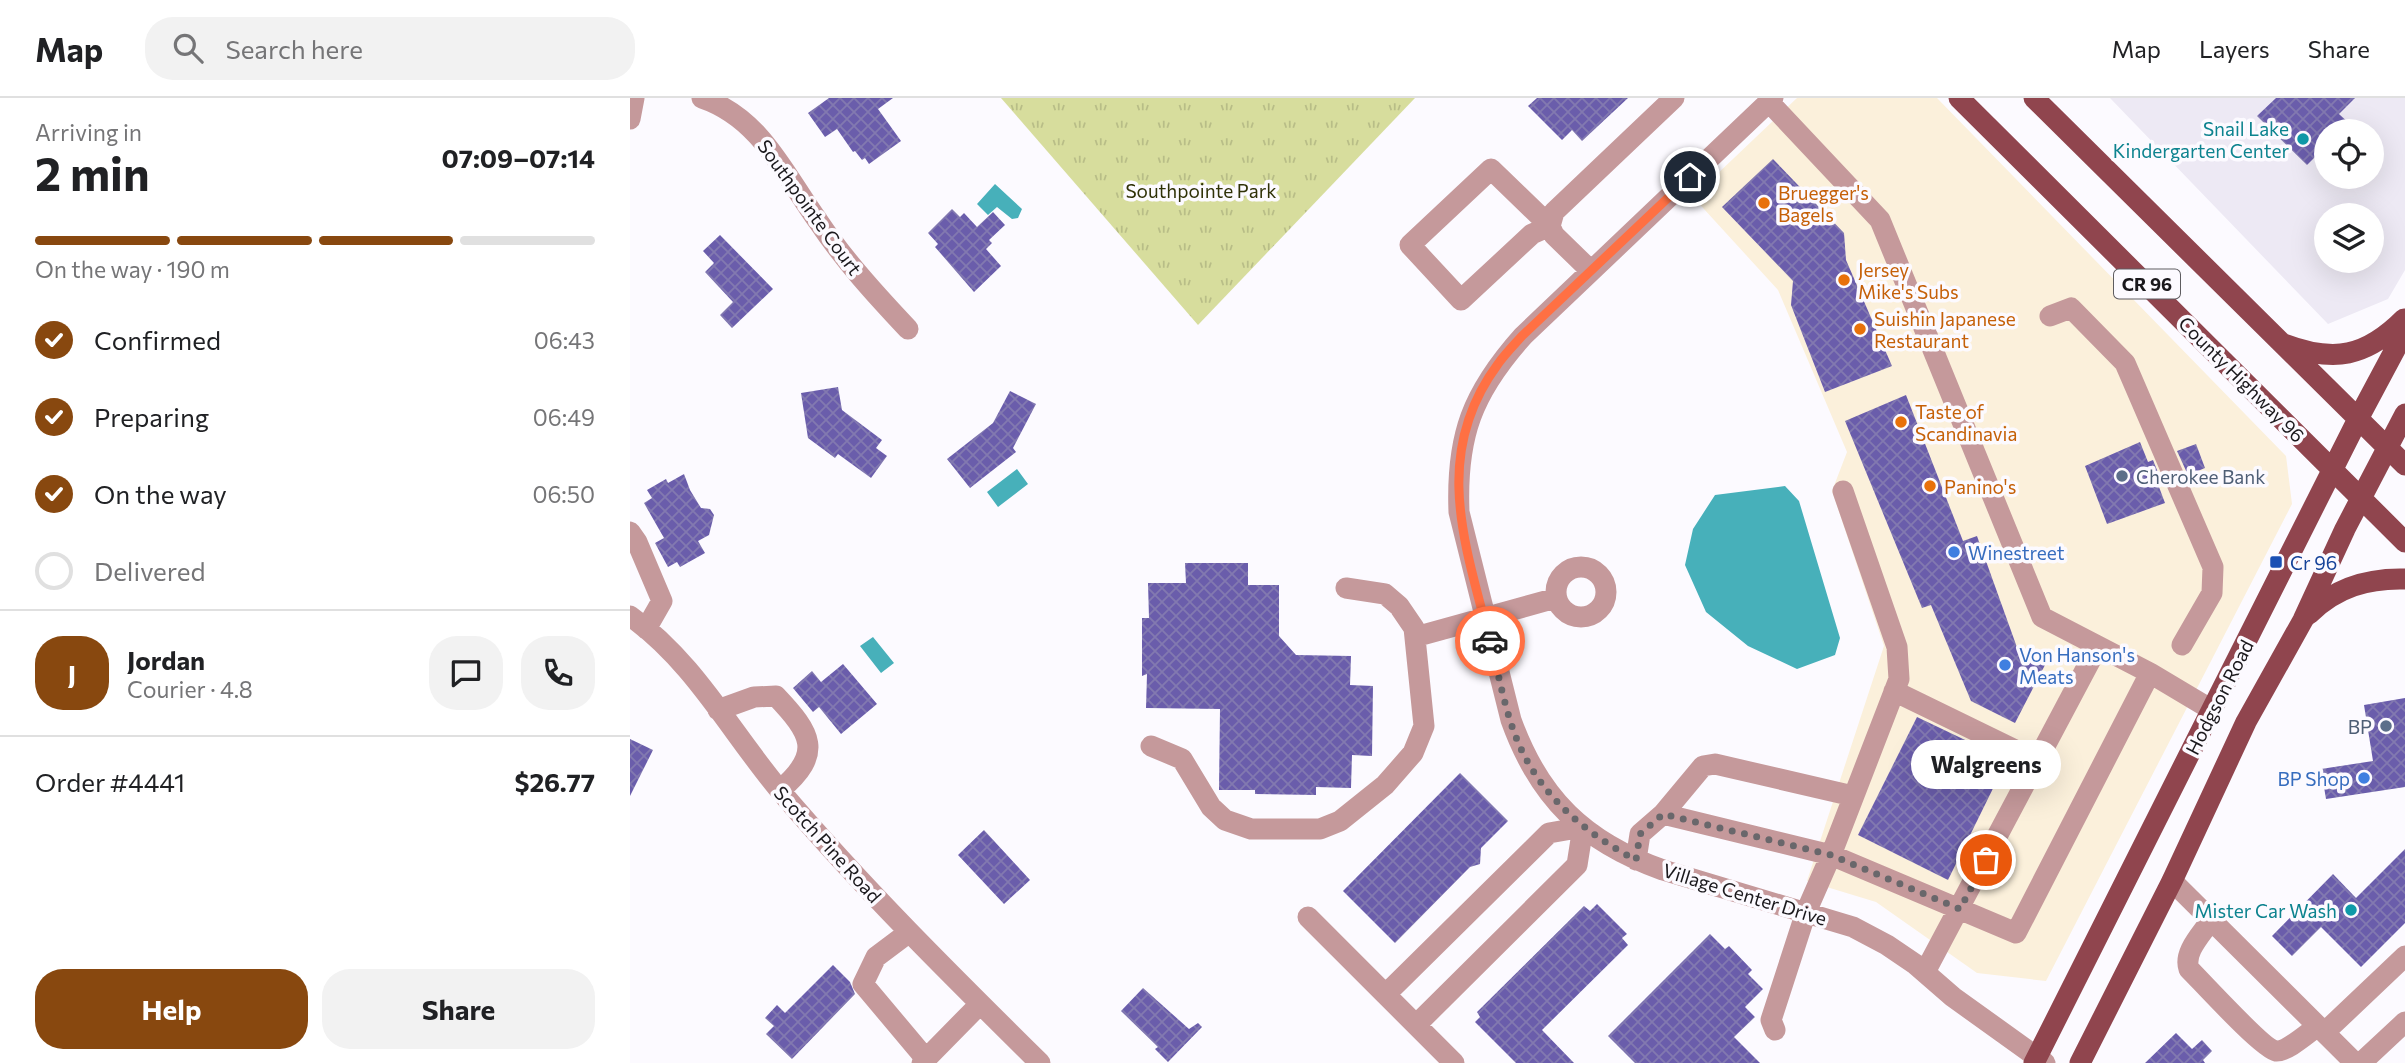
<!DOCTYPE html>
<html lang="en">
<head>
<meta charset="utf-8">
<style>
  :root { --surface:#fff; --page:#f2f2f2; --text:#202124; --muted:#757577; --line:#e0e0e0; --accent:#88480f }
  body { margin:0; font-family:Commissioner,sans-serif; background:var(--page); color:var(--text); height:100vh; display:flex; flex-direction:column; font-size:26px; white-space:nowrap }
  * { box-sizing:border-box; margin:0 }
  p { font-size:23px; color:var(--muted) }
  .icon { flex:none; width:38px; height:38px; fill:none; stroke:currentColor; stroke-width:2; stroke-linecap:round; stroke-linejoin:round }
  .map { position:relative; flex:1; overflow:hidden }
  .sheet { display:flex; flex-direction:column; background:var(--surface); width:630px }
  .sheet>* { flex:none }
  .fabs { position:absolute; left:1684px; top:21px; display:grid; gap:14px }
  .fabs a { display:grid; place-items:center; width:70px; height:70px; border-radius:50%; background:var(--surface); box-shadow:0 7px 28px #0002; font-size:35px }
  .pin { position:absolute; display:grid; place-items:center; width:60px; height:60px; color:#fff; margin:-30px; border:4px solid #fff; border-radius:50%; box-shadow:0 2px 7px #0007 }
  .courier { position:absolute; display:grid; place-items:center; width:70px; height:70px; margin:-35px; border:5px solid #ff7043; border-radius:50%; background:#fff; color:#222; box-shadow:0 2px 9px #0007 }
  .bubble { position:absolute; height:49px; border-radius:24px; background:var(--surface); box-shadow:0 7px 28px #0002; font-size:23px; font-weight:700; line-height:49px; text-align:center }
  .overview em { font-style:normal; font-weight:700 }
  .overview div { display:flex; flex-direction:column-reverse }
  .overview { display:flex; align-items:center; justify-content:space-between; height:119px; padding:0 35px }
  h1 { font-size:46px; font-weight:700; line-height:52px }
  .bar { display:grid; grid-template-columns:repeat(4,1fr); gap:10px 7px; align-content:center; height:84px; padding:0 35px }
  .bar i { height:9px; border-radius:5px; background:var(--line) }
  .bar .current { background:var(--accent) }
  .bar p { grid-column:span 4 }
  .line { display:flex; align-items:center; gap:18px; padding:0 35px; border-top:2px solid var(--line) }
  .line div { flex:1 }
  .round { display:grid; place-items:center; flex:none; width:74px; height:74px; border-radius:28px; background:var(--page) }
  ol { padding:0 35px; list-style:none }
  li { display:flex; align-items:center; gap:21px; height:77px }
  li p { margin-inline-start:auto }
  li .icon { padding:7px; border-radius:50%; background:var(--accent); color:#fff; stroke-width:4 }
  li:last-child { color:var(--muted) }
  li i { width:38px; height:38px; border:4px solid var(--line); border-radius:50% }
  .action { display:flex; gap:14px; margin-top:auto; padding:14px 35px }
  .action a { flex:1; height:80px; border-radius:28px; background:var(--accent); color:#fff; font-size:28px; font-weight:700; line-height:80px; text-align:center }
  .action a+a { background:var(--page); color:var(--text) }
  header { display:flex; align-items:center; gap:42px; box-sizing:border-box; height:98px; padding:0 35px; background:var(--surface); border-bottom:2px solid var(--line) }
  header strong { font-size:33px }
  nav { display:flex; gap:38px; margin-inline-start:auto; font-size:24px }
  .search { width:490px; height:63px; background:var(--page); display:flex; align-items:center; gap:18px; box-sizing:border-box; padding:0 24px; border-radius:28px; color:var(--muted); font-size:26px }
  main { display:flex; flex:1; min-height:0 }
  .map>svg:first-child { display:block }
  .commercial { fill:#fbf0db }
  .built { fill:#ede9f4; fill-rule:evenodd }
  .park { fill:url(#park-tufts) }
  .water { fill:#47b0ba }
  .building { fill:url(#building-cross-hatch) }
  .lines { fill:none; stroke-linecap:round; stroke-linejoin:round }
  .minor { stroke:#c5999b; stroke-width:21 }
  .major { stroke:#90454e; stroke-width:21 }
  .done { stroke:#69676b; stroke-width:7; stroke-dasharray:0 12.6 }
  .route { stroke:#ff7043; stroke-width:9 }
  .culture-dot { fill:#0f9aa8; stroke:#fcfaff; stroke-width:2.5 }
  .food-dot { fill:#e8710a; stroke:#fcfaff; stroke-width:2.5 }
  .service-dot { fill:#5c6f8a; stroke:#fcfaff; stroke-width:2.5 }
  .shop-dot { fill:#3f7fe0; stroke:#fcfaff; stroke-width:2.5 }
  .transit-dot { fill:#1a4fb4; stroke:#fcfaff; stroke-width:2.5 }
  .labels { text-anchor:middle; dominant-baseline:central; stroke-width:7; stroke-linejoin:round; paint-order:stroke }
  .shield { fill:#fcfaff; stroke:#5e5c60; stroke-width:2 }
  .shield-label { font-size:18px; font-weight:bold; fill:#1a181c }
  .culture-label { font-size:19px; fill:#0d838f; stroke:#fcfaff; text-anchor:end }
  .park-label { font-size:19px; fill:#2f3107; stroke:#fcfaff }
  .food-label { font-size:19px; fill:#c56008; stroke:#fcfaff; text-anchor:start }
  .street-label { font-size:19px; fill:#1a181c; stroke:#fcfaff }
  .service-label { font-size:19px; fill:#4e5e75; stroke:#fcfaff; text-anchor:start }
  .shop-label { font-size:19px; fill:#366cbe; stroke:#fcfaff; text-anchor:start }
  .transit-label { font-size:19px; fill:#164399; stroke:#fcfaff; text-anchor:start }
</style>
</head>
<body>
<header>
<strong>Map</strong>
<div class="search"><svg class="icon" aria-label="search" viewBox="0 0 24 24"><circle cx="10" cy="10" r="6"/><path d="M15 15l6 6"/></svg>Search here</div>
<nav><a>Map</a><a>Layers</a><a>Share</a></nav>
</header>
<main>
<section class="sheet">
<div class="overview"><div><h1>2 min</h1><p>Arriving in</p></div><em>07:09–07:14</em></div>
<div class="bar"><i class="current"></i><i class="current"></i><i class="current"></i><i></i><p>On the way · 190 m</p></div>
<ol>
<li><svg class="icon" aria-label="check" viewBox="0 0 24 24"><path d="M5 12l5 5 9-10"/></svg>Confirmed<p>06:43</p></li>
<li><svg class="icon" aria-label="check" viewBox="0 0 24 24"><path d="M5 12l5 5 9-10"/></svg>Preparing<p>06:49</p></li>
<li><svg class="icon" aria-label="check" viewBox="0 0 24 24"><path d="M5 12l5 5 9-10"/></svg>On the way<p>06:50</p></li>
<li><i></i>Delivered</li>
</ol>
<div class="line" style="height:126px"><b class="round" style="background:var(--accent);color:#fff">J</b><div><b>Jordan</b><p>Courier · 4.8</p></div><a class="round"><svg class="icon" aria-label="chat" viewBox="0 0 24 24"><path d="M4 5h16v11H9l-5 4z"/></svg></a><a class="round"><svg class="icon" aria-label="phone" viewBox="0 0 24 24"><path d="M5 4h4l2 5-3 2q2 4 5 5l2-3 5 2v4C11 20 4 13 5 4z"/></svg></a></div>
<div class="line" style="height:91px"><div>Order #4441</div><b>$26.77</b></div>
<div class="action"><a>Help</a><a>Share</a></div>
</section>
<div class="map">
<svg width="1775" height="965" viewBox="0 0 1775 965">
  <defs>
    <pattern id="park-tufts" width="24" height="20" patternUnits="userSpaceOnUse" patternTransform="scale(1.75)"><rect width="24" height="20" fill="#d7dd9d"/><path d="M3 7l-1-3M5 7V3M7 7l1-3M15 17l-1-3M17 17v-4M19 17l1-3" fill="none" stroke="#b8bd87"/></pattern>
    <pattern id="building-cross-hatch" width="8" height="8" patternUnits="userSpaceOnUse" patternTransform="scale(1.75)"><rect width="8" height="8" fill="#6a5dab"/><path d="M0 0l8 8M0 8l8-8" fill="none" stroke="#8279b0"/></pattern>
  </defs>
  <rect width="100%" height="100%" fill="#fcfaff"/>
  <path class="commercial" d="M1167,0H1307L1656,358L1662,406L1416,883L1347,875L1246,804L1177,783L1254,548L1202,393L1217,354L1148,192L1063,99Z"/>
  <path class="built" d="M1480,0H1775V172L1758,201L1698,226ZM1696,33H1741V79H1696ZM1696,117H1741V163H1696Z"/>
  <path class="park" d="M371,0H785L568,227Z"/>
  <path class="water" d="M365,86L392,111L388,120L382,121L367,109L358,117L347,106Z
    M387,371L398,386L368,409L357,394Z
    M1155,388L1169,403L1210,540L1205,557L1167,571L1118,548L1076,514L1055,467L1063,431L1085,397Z
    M243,539L264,565L251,575L230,548Z"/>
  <path class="building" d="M199,0H263L248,11L271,43L239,66L235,60L232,62L225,53L223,54L207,31L195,39L178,15Z
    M907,0H998L952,43L942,32L932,42L898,8Z
    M1646,0H1725L1709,16L1719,25L1710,33H1696V48L1677,67L1627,18Z
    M1143,61L1214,135L1216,162L1262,268L1195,294L1161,207L1163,183L1092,109Z
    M322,111L330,119L334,115L347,129L363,114L375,127L359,142L362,145L356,151L371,168L344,194L305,149L308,146L298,135Z
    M90,137L143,191L102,230L90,217L103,204L75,174L84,165L73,153Z
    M208,289L212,312L252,342L246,350L257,358L241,380L208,356L205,360L178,340L171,295Z
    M380,293L406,306L383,350L386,354L340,390L317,361L363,325Z
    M1276,297L1333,443L1347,438L1389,555L1415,567L1385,625L1341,603L1301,507L1292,510L1215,323Z
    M1510,344L1518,364L1523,362L1533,387L1529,389L1535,405L1477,426L1455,368Z
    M1566,346L1575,370L1558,377L1547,353Z
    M54,376L60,392L71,410L80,411L84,417L79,437L68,443L75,455L50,469L47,464L38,469L25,445L34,440L14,405L22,400L17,392L36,381L38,385Z
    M555,465H618V487H649V538L666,557L721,558L720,587L743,588L742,658L722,657L721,690L686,689V697L625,696V692H589L590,611L516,610L517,576L512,578V520H519L518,485H556Z
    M213,566L247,606L211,636L189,609L183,614L163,590L182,573L191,584Z
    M1775,600V689L1696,701L1691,671L1743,663L1734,607Z
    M1287,619L1377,662L1318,782L1228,737Z
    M0,641L23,652L0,698Z
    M830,675L878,723L851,750L850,766L840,769L765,845L713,793Z
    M354,732L400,782L374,806L328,757Z
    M1775,751V825L1731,869L1691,829L1662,858L1642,838L1703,776L1726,800Z
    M967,806L997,836L992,840L998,847L912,932L944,965H886L845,924L850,919L847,914L954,808L960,813Z
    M1080,836L1095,851L1099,848L1122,872L1118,876L1133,891L1115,909L1125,919L1104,939L1130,965H1005L978,938Z
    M203,867L220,884L225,896L162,961L136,936L144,928L135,920L147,907L155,915Z
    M513,890L559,931L568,925L572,929L538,964L525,951L528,949L491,913Z
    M1546,935L1562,951L1572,942L1582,953L1573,962L1575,965H1515Z"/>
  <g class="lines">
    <path class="minor" d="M72,0C131,20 154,76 188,123C214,162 246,197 278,231
      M1143,0L893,238C842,295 826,338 829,414L881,622C909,700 954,744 1033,772L1223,829L1257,847L1285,866L1323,899L1415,965
      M1139,4L1250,122L1412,519L1520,575L1582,612
      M0,21L4,0
      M861,71L920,128L902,136L831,202L780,147Z
      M961,173L924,137L920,128L924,114L1044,0
      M1420,218L1441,210L1495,265L1583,469L1582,495L1552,547
      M0,434L7,444L32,503L16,531
      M926 494a25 25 0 1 1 50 0a25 25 0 1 1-50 0Z
      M0,518C64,563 102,636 152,695C233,790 321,877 410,965
      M785,539L926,500
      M1264,593L1408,663
      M88,612L124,599L146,598C181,635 194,655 150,692
      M521,648L552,661L581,709L595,722L621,731H690L710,723L755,687L783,655L794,628L784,530L769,508L755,496L716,490
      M1033,716L1073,668L1085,666L1223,698
      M1006,762L1010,736L1033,716L1201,757L1386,835L1520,575
      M1542,783L1725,965
      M678,819L824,965
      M1581,822C1572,836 1553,854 1559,871C1572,884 1633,951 1646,953C1657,954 1679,934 1688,928
      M278,835L246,859L233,886L296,961
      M1295,874L1468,548
      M756,896L919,735L953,729L947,767L786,927
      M1145,932L1141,922L1176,814L1201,757L1269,581L1267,549L1213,393
      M1695,934L1775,858
      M292,965L350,906
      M1731,965L1775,924"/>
    <path class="major" d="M1329,0L1775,444
      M1404,0L1775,367
      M1654,246C1704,265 1736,259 1774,221
      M1679,516C1706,489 1738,480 1775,481
      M1404,965L1728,321L1775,233
      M1450,965L1542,783L1616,624L1673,522L1715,431L1775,316"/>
  </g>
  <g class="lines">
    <path class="done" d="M860,543C870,580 876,622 894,657C918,704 960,738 1006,762L1010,736L1033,716L1201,757L1330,811L1356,762"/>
    <path class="route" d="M860,543C835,446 801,356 868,266C875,256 884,247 892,238L1060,79"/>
  </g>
  <g class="culture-dot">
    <circle cx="1673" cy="41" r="7"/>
    <circle cx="1721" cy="812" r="7"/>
  </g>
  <g class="food-dot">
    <circle cx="1134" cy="105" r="7"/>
    <circle cx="1214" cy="182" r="7"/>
    <circle cx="1230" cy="231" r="7"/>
    <circle cx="1271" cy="324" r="7"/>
    <circle cx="1300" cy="388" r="7"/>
  </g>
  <g class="service-dot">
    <circle cx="1492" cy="378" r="7"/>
    <circle cx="1756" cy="628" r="7"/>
  </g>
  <g class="shop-dot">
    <circle cx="1324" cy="454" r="7"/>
    <circle cx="1375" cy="567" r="7"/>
    <circle cx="1734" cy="680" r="7"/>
  </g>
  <rect class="transit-dot" x="1639" y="457" width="14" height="14" rx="3.5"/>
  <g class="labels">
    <rect class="shield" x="1484" y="171.5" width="66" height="29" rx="5"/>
    <g class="shield-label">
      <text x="1517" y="186">CR 96</text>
    </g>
    <g class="culture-label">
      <text x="1659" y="30">Snail Lake<tspan x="1659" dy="22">Kindergarten Center</tspan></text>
      <text x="1707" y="812">Mister Car Wash</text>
    </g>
    <g class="park-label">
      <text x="571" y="92">Southpointe Park</text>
    </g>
    <g class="food-label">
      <text x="1148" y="94">Bruegger's<tspan x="1148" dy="22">Bagels</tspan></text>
      <text x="1228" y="171">Jersey<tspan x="1228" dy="22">Mike's Subs</tspan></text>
      <text x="1244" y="220">Suishin Japanese<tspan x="1244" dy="22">Restaurant</tspan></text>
      <text x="1285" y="313">Taste of<tspan x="1285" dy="22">Scandinavia</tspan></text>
      <text x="1314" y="388">Panino's</text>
    </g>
    <g class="street-label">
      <text transform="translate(180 109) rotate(54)">Southpointe Court</text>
      <text transform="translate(1612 281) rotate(45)">County Highway 96</text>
      <text transform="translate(1589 599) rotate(-63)">Hodgson Road</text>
      <text transform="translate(198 746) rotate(48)">Scotch Pine Road</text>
      <text transform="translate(1115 796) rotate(17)">Village Center Drive</text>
    </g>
    <g class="service-label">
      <text x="1506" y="378">Cherokee Bank</text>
      <text x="1742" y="628" text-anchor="end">BP</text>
    </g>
    <g class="shop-label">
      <text x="1338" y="454">Winestreet</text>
      <text x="1389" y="556">Von Hanson's<tspan x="1389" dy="22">Meats</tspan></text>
      <text x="1720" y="680" text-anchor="end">BP Shop</text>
    </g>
    <g class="transit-label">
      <text x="1660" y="464">Cr 96</text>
    </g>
  </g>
</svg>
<div class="fabs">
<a><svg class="icon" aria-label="locate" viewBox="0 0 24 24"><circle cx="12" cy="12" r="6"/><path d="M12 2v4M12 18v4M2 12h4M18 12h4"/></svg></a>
<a><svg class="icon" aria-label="layers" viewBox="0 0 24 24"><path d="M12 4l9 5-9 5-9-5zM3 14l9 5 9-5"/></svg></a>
</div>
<div class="pin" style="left:1356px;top:762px;background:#ea580c"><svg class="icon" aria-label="bag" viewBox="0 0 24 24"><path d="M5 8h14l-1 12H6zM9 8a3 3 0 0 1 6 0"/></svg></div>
<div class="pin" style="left:1060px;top:79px;background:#1f2937"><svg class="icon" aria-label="home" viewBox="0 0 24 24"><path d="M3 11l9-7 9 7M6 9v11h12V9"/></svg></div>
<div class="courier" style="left:860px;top:543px"><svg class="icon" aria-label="car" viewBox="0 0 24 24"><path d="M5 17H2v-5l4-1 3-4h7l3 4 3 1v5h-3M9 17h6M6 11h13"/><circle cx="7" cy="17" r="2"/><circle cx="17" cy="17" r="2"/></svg></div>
<div class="bubble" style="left:1281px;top:642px;width:150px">Walgreens</div>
</div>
</main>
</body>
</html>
